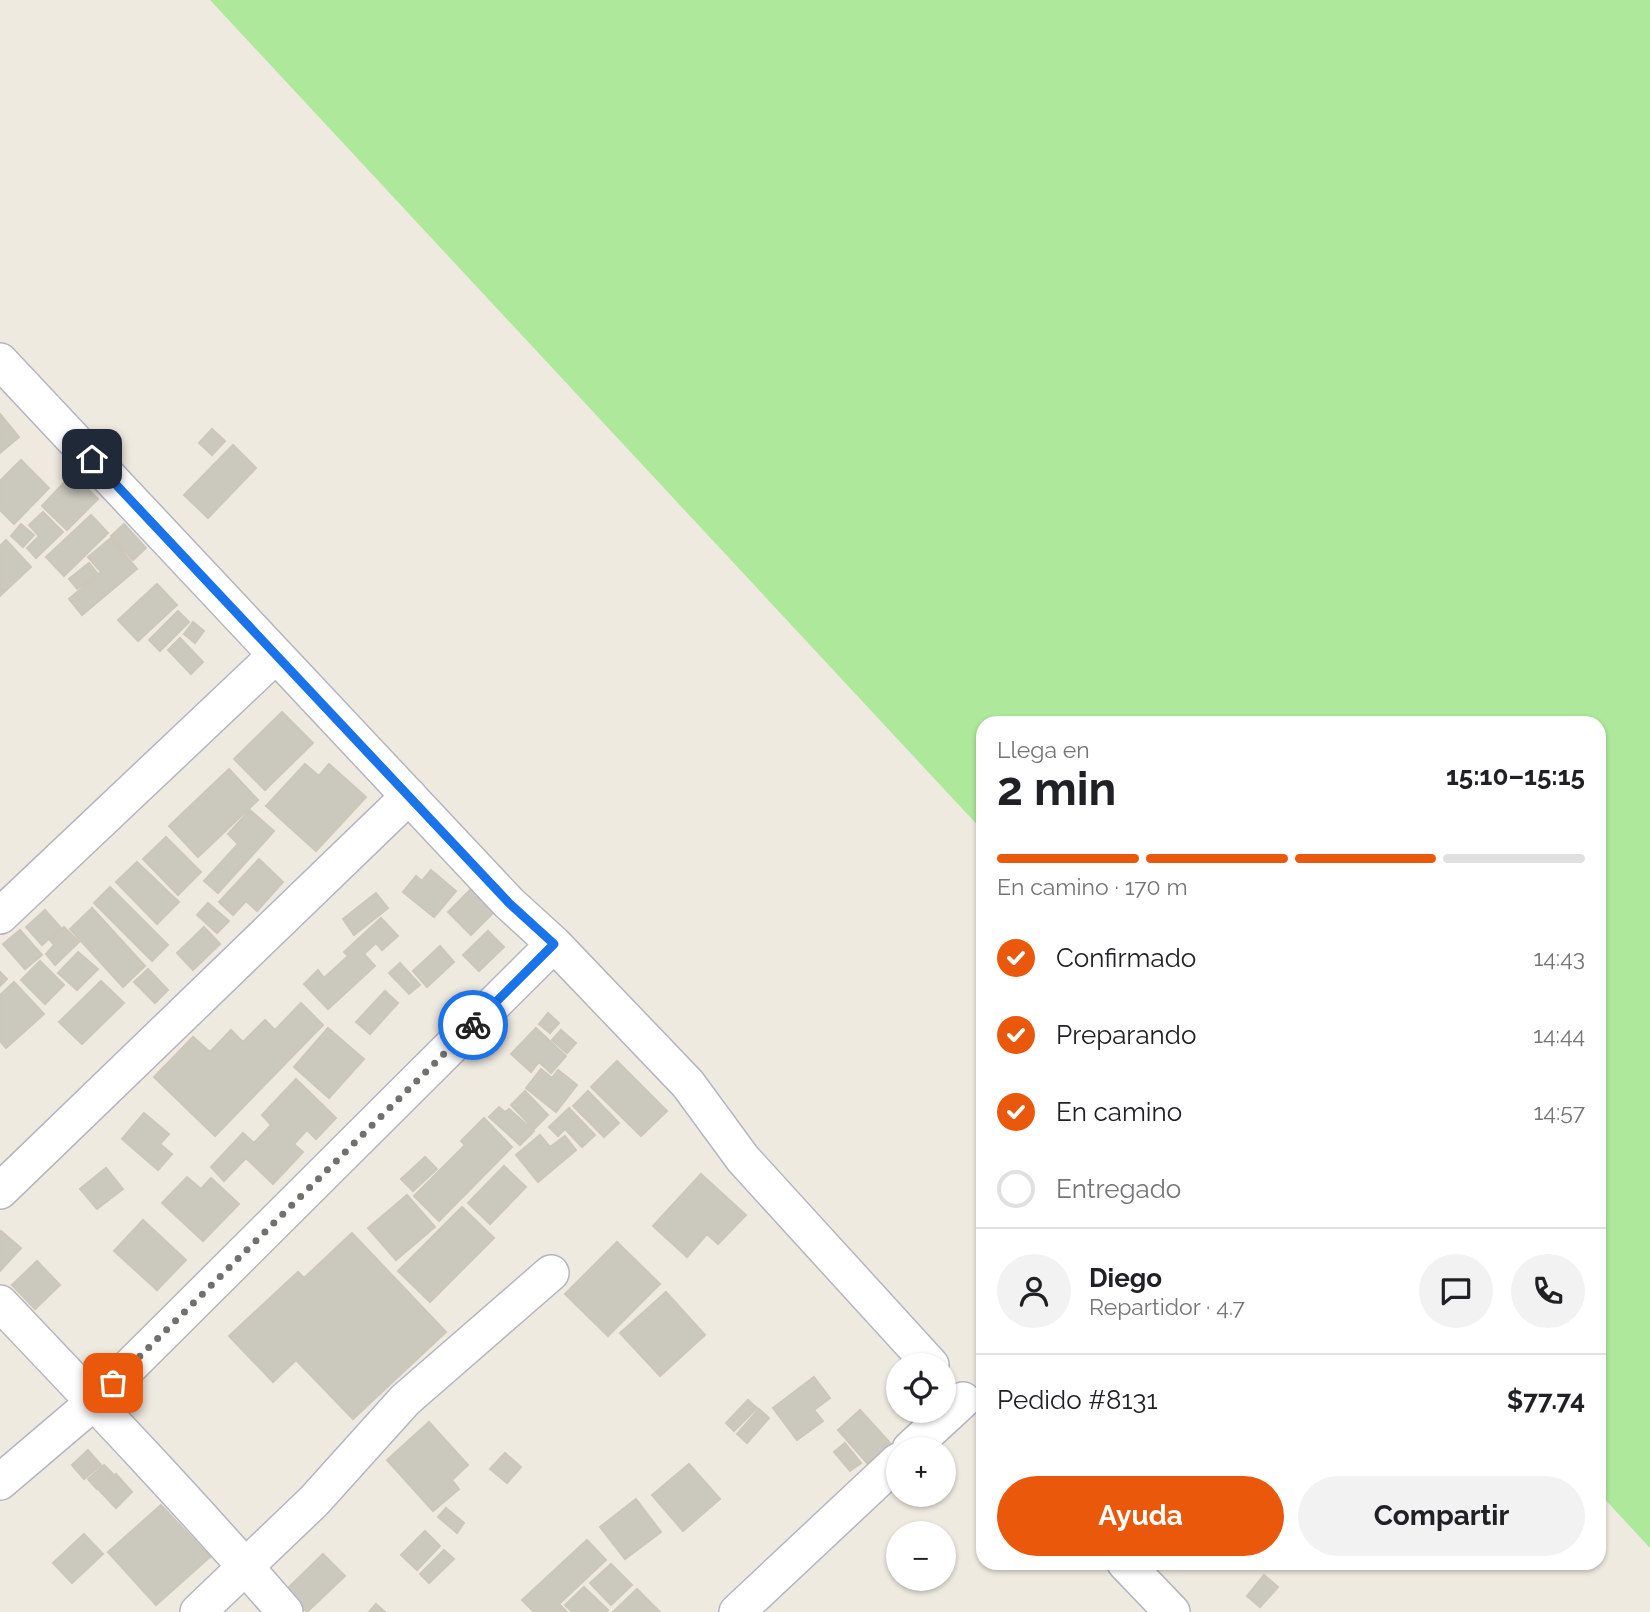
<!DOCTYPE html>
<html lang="es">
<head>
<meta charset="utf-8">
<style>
  :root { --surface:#fff; --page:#f2f2f2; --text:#202124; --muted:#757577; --line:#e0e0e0; --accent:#ea580c }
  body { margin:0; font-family:Raleway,sans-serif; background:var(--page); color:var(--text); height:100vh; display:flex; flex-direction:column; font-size:26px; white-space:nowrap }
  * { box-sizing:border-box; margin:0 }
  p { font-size:23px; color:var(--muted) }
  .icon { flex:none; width:38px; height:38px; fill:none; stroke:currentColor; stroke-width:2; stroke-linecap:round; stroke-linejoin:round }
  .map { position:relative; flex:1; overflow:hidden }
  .panel { position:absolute; left:976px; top:716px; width:630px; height:854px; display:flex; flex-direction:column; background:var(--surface); border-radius:21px; box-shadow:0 2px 5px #0004 }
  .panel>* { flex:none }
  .buttons { position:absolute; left:886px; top:1353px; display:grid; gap:14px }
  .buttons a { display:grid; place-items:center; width:70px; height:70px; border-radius:50%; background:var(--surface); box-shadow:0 2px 5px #0004; font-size:35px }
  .pin { position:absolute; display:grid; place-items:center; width:60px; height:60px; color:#fff; margin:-30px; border-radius:14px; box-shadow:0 4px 10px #0006 }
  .courier { position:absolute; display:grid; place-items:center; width:70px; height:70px; margin:-35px; border:5px solid #1a73e8; border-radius:50%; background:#fff; color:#222; box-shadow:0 2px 9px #0007 }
  .headline em { font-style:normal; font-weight:700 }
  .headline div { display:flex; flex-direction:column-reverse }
  .headline { display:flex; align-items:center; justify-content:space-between; height:119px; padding:0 21px }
  h1 { font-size:46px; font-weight:700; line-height:52px }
  .bar { display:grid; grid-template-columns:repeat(4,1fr); gap:10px 7px; align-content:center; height:84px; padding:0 21px }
  .bar i { height:9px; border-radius:5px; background:var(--line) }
  .bar .current { background:var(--accent) }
  .bar p { grid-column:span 4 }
  .line { display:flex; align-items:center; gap:18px; padding:0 21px; border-top:2px solid var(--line) }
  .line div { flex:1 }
  .round { display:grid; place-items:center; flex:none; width:74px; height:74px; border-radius:37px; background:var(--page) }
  ol { padding:0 21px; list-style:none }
  li { display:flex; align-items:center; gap:21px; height:77px }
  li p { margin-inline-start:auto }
  li .icon { padding:7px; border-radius:50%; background:var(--accent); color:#fff; stroke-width:4 }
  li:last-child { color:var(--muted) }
  li i { width:38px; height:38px; border:4px solid var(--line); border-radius:50% }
  .action { display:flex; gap:14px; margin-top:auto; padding:14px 21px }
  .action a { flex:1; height:80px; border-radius:42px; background:var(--accent); color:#fff; font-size:28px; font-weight:700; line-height:80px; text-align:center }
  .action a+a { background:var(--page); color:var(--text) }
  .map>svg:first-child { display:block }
  .green { fill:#aee89b }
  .building { fill:#cbc8be; stroke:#ccc7b9; stroke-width:2 }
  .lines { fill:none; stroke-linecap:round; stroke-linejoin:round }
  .minor-casing { stroke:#b4b5c2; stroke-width:38 }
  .minor { stroke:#fff; stroke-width:35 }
  .done { stroke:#72706c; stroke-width:7; stroke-dasharray:0 12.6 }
  .route { stroke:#1a73e8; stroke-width:9 }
</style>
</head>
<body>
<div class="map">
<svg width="1650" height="1612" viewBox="0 0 1650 1612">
  <rect width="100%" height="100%" fill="#efeae0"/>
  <path class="green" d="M210,0H1650V1548L1600,1494V723H984L983,831Z"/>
  <path class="building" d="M0,414L19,437L0,453Z
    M212,429L225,441L212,455L199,443Z
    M233,445L256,468L208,518L184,495Z
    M21,460L49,488L14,524L0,510V481Z
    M72,474L98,499L67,530L42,506Z
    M43,512L63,532L36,558L27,548L39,536L29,525Z
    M91,515L108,533L64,576L46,557Z
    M21,524L34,535L23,547L11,536Z
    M124,524L146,548L133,560L111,536Z
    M111,538L137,569L82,615L69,599L101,572L88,557Z
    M6,540L31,567L0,596V546Z
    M89,563L98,574L77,589L69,579Z
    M157,584L177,605L138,641L118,620Z
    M178,611L189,622L160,651L149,640Z
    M193,622L204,631L195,643L184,634Z
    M180,638L203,662L191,674L168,650Z
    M282,712L313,743L265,790L234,759Z
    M305,764L319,776L329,764L366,797L316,851L266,806Z
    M229,769L258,800L198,857L169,826Z
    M250,810L274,831L218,893L204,881L238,844L228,834Z
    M166,837L201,872L178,895L143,859Z
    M259,859L283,882L257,911L246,901L233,915L219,902Z
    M137,862L179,902L157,924L116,882Z
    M431,870L456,891L434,917L403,892L416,876L422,881Z
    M110,887L168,945L152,961L94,903Z
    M471,889L494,912L471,935L448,912Z
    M376,893L388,908L354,935L343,919Z
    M208,903L229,921L217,933L197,915Z
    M92,908L145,966L123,987L70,929Z
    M45,910L61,928L42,945L26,927Z
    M381,918L398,936L382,950L376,943L364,954L375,966L328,1009L304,984L318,970L324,978L348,956L344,952Z
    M64,927L79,942L55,965L46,954L54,945L50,940Z
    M204,927L220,944L193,970L177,953Z
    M20,930L42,955L25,969L3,944Z
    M488,931L504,947L479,971L463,955Z
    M440,946L454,962L427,987L413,971Z
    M78,952L98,969L77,990L58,973Z
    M40,961L64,985L45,1004L21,980Z
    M400,963L420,985L409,994L389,973Z
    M148,969L168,990L155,1003L134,982Z
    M0,972L7,979L0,986Z
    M101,981L124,1003L82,1044L59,1022Z
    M14,982L44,1014L6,1048L0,1041V995Z
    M385,991L398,1003L370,1034L356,1022Z
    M301,1003L323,1025L215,1136L154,1077L193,1037L210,1052L231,1030L243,1042L265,1020L275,1030Z
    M548,1013L559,1023L550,1033L539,1024Z
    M328,1028L364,1059L329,1098L294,1067Z
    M536,1028L566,1056L551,1073L539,1062L531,1072L511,1054Z
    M561,1030L576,1043L567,1053L552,1040Z
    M617,1061L667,1111L641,1136L591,1087Z
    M541,1069L552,1078L558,1070L577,1085L556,1112L526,1088Z
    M296,1079L336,1118L316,1139L307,1130L294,1144L303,1152L273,1184L246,1158L224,1181L211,1167L243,1133L254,1143L271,1125L262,1115Z
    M525,1091L548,1115L534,1129L511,1105Z
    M588,1091L619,1123L604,1137L573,1106Z
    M499,1107L505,1112L509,1109L534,1131L520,1145L489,1117Z
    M569,1108L595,1135L582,1147L565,1129L558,1136L549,1127Z
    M144,1113L169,1134L160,1144L172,1154L158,1170L122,1139Z
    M484,1118L512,1147L439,1221L414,1196L465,1145L461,1141Z
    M540,1135L550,1147L565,1136L576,1150L538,1182L516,1155Z
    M425,1157L437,1169L413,1191L401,1179Z
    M504,1166L526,1187L490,1224L468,1203Z
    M106,1168L123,1189L97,1209L80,1189Z
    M701,1174L746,1215L718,1244L707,1234L687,1257L653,1226Z
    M187,1177L201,1189L211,1178L239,1204L203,1241L162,1203Z
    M407,1195L435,1227L396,1260L368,1228Z
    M462,1207L494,1238L430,1302L398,1271Z
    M143,1220L186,1260L157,1290L114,1251Z
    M1,1231L21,1248L0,1271V1233Z
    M352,1233L446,1332L353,1419L296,1360L273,1382L229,1336L298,1272L304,1278Z
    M617,1242L660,1284L608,1336L565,1294Z
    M37,1261L60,1285L35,1309L12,1285Z
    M666,1292L705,1335L660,1376L620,1333Z
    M814,1377L830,1398L814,1410L823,1421L797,1440L773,1408Z
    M748,1400L757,1408L734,1431L726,1423Z
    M759,1409L769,1418L747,1443L737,1434Z
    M860,1410L891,1444L868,1464L838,1430Z
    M429,1422L468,1465L452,1480L459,1489L433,1511L387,1460Z
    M845,1443L861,1463L850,1471L834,1452Z
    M88,1450L101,1465L84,1479L72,1465Z
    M505,1453L521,1467L507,1483L490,1469Z
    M689,1464L720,1499L683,1531L652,1495Z
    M104,1465L113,1474L97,1489L88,1479Z
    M116,1474L132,1492L116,1508L99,1490Z
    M636,1499L661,1532L625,1559L600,1527Z
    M161,1505L210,1557L156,1605L108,1552Z
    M446,1508L464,1523L457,1533L438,1517Z
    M425,1531L440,1546L417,1570L401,1555Z
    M84,1534L103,1554L72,1583L53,1563Z
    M587,1540L606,1560L559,1604L567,1612H534L522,1600Z
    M444,1550L454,1559L429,1583L420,1574Z
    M323,1554L345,1576L307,1612L286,1590Z
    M611,1564L632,1585L611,1605L590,1583Z
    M1264,1575L1278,1587L1260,1607L1247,1596Z
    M584,1587L608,1610L606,1612H572L565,1605Z
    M637,1589L660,1612H613Z
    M376,1604L385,1612H369Z"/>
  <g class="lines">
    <g class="minor-casing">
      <path id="minor" d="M0,361L509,903L554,944L688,1084L743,1159L931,1365
        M0,916L276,655
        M0,1191L409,796
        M0,1303C97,1405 193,1506 285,1612
        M910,1449L963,1400
        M0,1482L94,1402L554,944
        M1125,1563L1172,1612
        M198,1612L314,1501L405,1400L551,1273
        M737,1612L898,1461"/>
    </g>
    <use href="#minor" class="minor"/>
  </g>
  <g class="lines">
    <path class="done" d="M113,1383L473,1025"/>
    <path class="route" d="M92,459L509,903L554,944L473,1025"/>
  </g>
</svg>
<div class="buttons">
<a><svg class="icon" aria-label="locate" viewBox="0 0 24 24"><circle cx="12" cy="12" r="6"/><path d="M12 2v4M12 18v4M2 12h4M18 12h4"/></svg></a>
<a>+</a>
<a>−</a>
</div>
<div class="pin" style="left:113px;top:1383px;background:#ea580c"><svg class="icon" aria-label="bag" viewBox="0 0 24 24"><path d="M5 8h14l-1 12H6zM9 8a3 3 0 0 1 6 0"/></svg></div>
<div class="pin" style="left:92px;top:459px;background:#1f2937"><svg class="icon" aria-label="home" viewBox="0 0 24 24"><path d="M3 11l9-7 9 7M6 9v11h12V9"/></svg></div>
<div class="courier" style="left:473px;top:1025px"><svg class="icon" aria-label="bike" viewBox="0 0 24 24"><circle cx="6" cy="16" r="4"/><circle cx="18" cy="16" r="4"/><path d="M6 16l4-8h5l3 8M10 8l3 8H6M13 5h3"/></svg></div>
<section class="panel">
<div class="headline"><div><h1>2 min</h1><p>Llega en</p></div><em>15:10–15:15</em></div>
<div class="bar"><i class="current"></i><i class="current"></i><i class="current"></i><i></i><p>En camino · 170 m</p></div>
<ol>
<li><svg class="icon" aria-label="check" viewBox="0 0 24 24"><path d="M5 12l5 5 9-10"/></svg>Confirmado<p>14:43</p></li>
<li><svg class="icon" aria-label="check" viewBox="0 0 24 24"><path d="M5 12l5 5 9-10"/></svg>Preparando<p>14:44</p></li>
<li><svg class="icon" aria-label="check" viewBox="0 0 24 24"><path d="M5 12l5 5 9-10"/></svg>En camino<p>14:57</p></li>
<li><i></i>Entregado</li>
</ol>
<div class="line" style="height:126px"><a class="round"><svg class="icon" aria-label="person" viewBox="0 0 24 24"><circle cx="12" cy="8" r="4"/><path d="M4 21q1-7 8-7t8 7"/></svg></a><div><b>Diego</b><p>Repartidor · 4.7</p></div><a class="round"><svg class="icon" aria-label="chat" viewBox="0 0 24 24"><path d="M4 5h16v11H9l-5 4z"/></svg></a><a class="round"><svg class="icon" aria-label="phone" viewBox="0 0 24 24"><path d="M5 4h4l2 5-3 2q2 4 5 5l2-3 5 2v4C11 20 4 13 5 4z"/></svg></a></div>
<div class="line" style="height:91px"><div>Pedido #8131</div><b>$77.74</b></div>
<div class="action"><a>Ayuda</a><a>Compartir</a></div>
</section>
</div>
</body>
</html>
